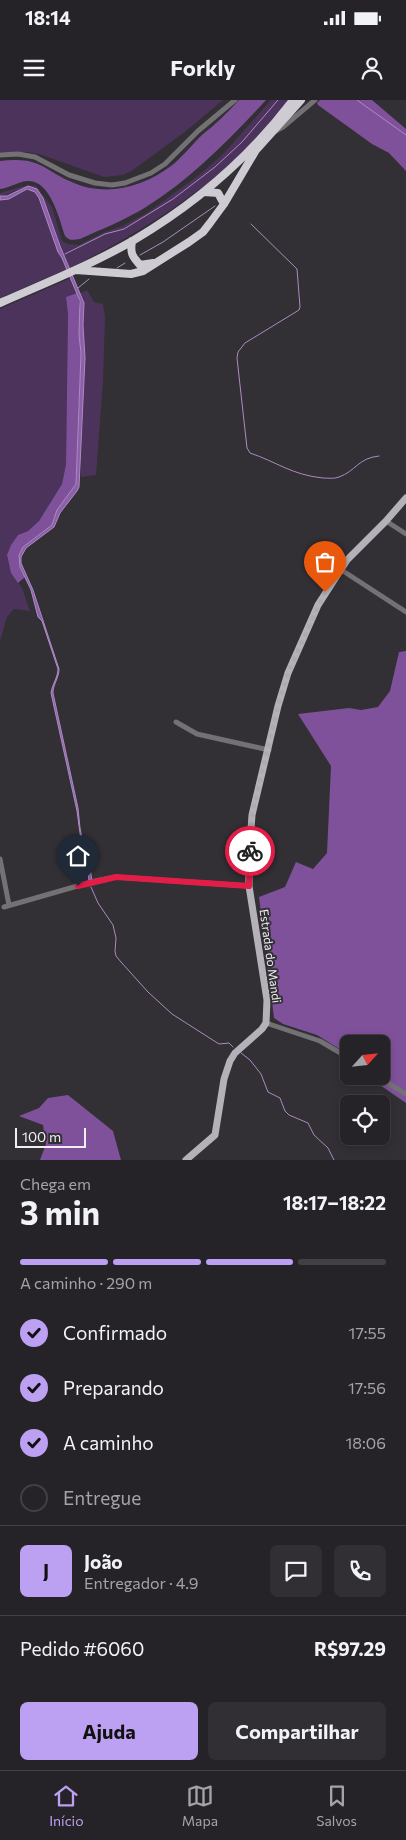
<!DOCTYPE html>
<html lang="pt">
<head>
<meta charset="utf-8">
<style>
  :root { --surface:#262328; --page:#322f34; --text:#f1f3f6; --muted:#a4a4a8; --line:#424045; --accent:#bca0f2 }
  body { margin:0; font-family:Commissioner,sans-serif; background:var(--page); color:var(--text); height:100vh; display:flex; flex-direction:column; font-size:19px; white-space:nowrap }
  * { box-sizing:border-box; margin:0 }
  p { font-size:16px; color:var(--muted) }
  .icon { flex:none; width:28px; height:28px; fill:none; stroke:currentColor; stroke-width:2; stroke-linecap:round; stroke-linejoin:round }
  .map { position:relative; height:1060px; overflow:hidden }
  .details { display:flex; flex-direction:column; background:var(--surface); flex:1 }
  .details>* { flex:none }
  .needle { width:32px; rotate:63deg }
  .fabs { position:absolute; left:340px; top:935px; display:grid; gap:10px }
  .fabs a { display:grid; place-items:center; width:50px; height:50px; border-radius:8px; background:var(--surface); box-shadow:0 2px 8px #0003,0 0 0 1px var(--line); font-size:25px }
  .scale { position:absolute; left:15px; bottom:12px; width:71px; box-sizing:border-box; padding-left:5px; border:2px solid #f0eef2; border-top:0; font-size:14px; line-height:18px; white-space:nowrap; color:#f0eef2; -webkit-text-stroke:4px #322f35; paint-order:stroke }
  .pin { position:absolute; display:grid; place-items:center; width:42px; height:42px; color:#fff; margin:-51px -21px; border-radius:50% 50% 50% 0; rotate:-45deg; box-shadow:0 0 5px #0007 }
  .pin .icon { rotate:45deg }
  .courier { position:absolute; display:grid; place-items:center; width:50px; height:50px; margin:-25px; border:4px solid #e11d48; border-radius:50%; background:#fff; color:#222; box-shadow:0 1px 6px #0007 }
  .head em { font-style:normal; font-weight:700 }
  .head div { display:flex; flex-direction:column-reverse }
  .head { display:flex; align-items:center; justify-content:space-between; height:85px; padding:0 20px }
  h1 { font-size:32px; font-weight:700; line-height:38px }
  .bar { display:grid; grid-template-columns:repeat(4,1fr); gap:8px 5px; align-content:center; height:60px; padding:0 20px }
  .bar i { height:6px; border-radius:4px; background:var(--line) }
  .bar .on { background:var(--accent) }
  .bar p { grid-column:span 4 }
  .line { display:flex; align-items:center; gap:12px; padding:0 20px; border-top:1px solid var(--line) }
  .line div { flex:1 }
  .round { display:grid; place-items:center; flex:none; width:52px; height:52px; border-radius:8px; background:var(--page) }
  ol { padding:0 20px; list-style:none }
  li { display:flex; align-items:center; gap:15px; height:55px }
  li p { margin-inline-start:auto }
  li .icon { padding:5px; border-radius:50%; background:var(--accent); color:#111; stroke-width:4 }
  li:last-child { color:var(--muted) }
  li i { width:28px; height:28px; border:2px solid var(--line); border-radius:50% }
  .action { display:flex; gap:10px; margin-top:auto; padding:10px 20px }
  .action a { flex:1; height:58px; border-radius:8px; background:var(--accent); color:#111; font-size:20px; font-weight:700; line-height:58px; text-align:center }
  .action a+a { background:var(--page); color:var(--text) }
  .status { display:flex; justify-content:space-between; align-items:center; height:35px; padding:0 25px; background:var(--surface); direction:ltr }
  .status svg { height:14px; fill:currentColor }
  header { display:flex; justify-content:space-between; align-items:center; height:65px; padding:0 20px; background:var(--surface); font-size:22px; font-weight:700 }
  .tab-bar { display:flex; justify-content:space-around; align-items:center; height:70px; border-top:1px solid var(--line); background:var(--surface); font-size:14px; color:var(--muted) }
  .tab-bar a { display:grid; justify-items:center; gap:2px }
  .tab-bar .on { color:var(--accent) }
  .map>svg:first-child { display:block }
  .green { fill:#4c335c }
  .forest { fill:#7f519b }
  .water { fill:#8e60ab; stroke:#ab8bc0 }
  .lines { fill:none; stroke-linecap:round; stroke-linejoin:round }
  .stream { stroke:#ab8bc0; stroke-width:1 }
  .minor { stroke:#737174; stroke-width:5 }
  .major { stroke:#b5b1b8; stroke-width:7 }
  .highway { stroke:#cfcbd2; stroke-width:8 }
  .done { stroke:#aeabb0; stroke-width:5; stroke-dasharray:0 9 }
  .route { stroke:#e11d48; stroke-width:6 }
  .labels { text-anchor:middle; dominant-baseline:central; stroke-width:4; stroke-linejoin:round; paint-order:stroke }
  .street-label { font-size:12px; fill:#f0eef2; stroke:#322f35 }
</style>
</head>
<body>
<div class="status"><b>18:14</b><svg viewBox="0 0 49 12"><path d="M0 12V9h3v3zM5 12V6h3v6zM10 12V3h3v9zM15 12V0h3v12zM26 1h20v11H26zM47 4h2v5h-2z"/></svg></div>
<header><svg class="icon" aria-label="menu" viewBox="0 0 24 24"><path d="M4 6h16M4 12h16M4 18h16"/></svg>Forkly<svg class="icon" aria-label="person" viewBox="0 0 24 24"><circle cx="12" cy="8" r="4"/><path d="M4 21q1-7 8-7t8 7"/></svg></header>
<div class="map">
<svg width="406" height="1060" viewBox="0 0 406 1060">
  <rect width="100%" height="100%" fill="#322f35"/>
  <path class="green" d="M0,0H223L186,31L133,70L123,75L104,77L42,55L28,52H0Z
    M271,0H288C233,76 153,126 70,168L60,146L40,92C27,79 14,95 0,96V93C13,90 23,84 36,86L52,107L62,141L68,144L79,145L105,132L122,126L147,113L199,75L223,54Z
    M27,89L35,92L39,98L58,152L67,169L0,198V100L9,99Z
    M71,178L77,193L66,197L68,214L66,364L62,384L39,421L28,431L18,435L11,445L7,456L11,472L22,488L30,511L14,509L7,517L0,541V209Z
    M87,190L94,202L103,204L105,216L103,281L96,375L81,377V319L85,258L83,225L84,203L80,193Z"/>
  <path class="forest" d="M239,0H266C229,40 192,78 146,107C125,120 102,129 80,139C73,140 69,141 65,136C59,118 50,79 27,81C18,82 9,88 0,89V61C41,56 41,69 74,83C107,97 143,87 171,66C183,57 192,44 203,34C216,24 228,12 239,0Z
    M320,0H372L406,29V71L389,53L372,44L318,5L317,3Z
    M77,193C83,212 79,233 81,253L76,384L57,411L52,425L23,447L19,455L20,467L25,477L18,483L11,473L7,455L11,445L18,435L28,431L39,421L62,384L66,364L68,214L66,197Z
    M406,551V1003L377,983L374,976H381V944H349V955L317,935L283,924L274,918L259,797L285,787L296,762L313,769L327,753L331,666L298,614L349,608L361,610L378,607L390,591L399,552Z
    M68,995L113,1031L121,1060H40L46,1044L43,1025L19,1016L39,1008L48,998Z"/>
  <path class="water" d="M28,86L37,89L43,98L60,146L84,203L83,225L85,258L79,387L77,391L60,413L54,427L26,448L21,457V463L33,490L59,569C59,578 53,584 53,593L78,708L80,728L85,754L90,767L92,781H89L87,764L83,755L77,711L51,593C52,585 58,577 58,569L42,521L38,517L31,490L20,467L19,455L23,447L52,425L57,410L76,384L81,253L79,235L80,201L62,158L58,152L39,98L35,92L27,89L9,99L0,100V96H7Z"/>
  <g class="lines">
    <path class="stream" d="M357,0L406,35
      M251,124L297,169L300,207L299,210L245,243L238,252L237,258L247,348L250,353C277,362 292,375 323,378C329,378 334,379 339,377C356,371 358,358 379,356
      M65,154L105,134L124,129L173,99L215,67L242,42L278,0
      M140,155L163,142L215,106
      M117,168L125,163
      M78,188L89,179
      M91,787L98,803L113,825L116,838L115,851L116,856L121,862L148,892L172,914L219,944L229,943L233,947
      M241,953L250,960L261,974L268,992L280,998L285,1011L289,1015L308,1023L314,1035L328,1048L334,1060"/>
    <path class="minor" d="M274,32L283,27L315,0
      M0,55L18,54L35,57L69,75L95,83L112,85L125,83L151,73L165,64L198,31L235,0
      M386,421L406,434
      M340,469L406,512
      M176,622L197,634L269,650
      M0,759L9,805
      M4,807L95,781L116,777L249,786
      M266,923L320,941L349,958
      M376,976L406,994"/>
    <path class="major" d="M186,1060L215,1035L224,979L230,961L235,953L262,929L266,923L267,900L249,786V758L252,715L278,606L288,573L318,505L347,460L386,421L406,398"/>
    <path class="highway" d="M204,92L218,93L224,104
      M132,141C130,153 132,156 140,165L153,163
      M76,170L131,174L143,171L189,142L203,132L210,123L224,104L256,50L301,0
      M0,203C45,183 91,165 134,140C195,104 250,57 293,0"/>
  </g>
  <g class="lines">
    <path class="done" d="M250,751L252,715L278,606L288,573L325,492"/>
    <path class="route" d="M78,786L116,777L249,786L250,751"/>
  </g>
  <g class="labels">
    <g class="street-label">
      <text transform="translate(271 856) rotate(82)">Estrada do Mandi</text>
    </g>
  </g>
</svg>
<div class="fabs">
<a><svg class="needle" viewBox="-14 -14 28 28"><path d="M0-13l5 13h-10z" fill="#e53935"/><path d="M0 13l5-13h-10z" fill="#a4a4a8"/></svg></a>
<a><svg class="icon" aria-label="locate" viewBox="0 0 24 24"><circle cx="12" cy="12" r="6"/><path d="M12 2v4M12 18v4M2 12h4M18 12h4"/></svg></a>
</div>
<div class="scale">100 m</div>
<div class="pin" style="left:325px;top:492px;background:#ea580c"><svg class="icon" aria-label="bag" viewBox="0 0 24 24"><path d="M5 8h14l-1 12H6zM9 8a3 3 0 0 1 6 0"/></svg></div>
<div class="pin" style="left:78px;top:786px;background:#1f2937"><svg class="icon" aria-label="home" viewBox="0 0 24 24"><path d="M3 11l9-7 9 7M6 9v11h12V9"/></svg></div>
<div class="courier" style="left:250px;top:751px"><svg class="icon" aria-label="bike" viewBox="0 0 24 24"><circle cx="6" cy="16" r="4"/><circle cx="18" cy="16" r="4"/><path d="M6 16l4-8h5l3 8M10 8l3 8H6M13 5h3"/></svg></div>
</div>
<section class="details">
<div class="head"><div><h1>3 min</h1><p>Chega em</p></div><em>18:17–18:22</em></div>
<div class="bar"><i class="on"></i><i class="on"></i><i class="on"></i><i></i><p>A caminho · 290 m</p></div>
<ol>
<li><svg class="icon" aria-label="check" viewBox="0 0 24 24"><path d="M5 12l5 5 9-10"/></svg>Confirmado<p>17:55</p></li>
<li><svg class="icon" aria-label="check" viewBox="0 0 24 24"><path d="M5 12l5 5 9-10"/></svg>Preparando<p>17:56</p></li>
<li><svg class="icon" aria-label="check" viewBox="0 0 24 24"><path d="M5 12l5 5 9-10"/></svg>A caminho<p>18:06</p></li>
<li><i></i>Entregue</li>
</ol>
<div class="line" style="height:90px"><b class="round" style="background:var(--accent);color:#111">J</b><div><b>João</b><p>Entregador · 4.9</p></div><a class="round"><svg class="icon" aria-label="chat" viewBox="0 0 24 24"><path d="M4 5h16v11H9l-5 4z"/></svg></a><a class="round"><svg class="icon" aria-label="phone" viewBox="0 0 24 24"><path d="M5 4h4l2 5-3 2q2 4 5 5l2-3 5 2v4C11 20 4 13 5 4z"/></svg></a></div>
<div class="line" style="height:65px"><div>Pedido #6060</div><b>R$97.29</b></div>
<div class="action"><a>Ajuda</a><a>Compartilhar</a></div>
</section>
<nav class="tab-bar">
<a class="on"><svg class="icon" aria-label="home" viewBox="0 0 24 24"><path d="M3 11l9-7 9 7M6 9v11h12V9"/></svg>Início</a>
<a><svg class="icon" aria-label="map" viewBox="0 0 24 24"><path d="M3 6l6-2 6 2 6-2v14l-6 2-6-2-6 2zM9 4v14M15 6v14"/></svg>Mapa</a>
<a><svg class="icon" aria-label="saved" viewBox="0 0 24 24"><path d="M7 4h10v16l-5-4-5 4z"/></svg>Salvos</a>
</nav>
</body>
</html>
